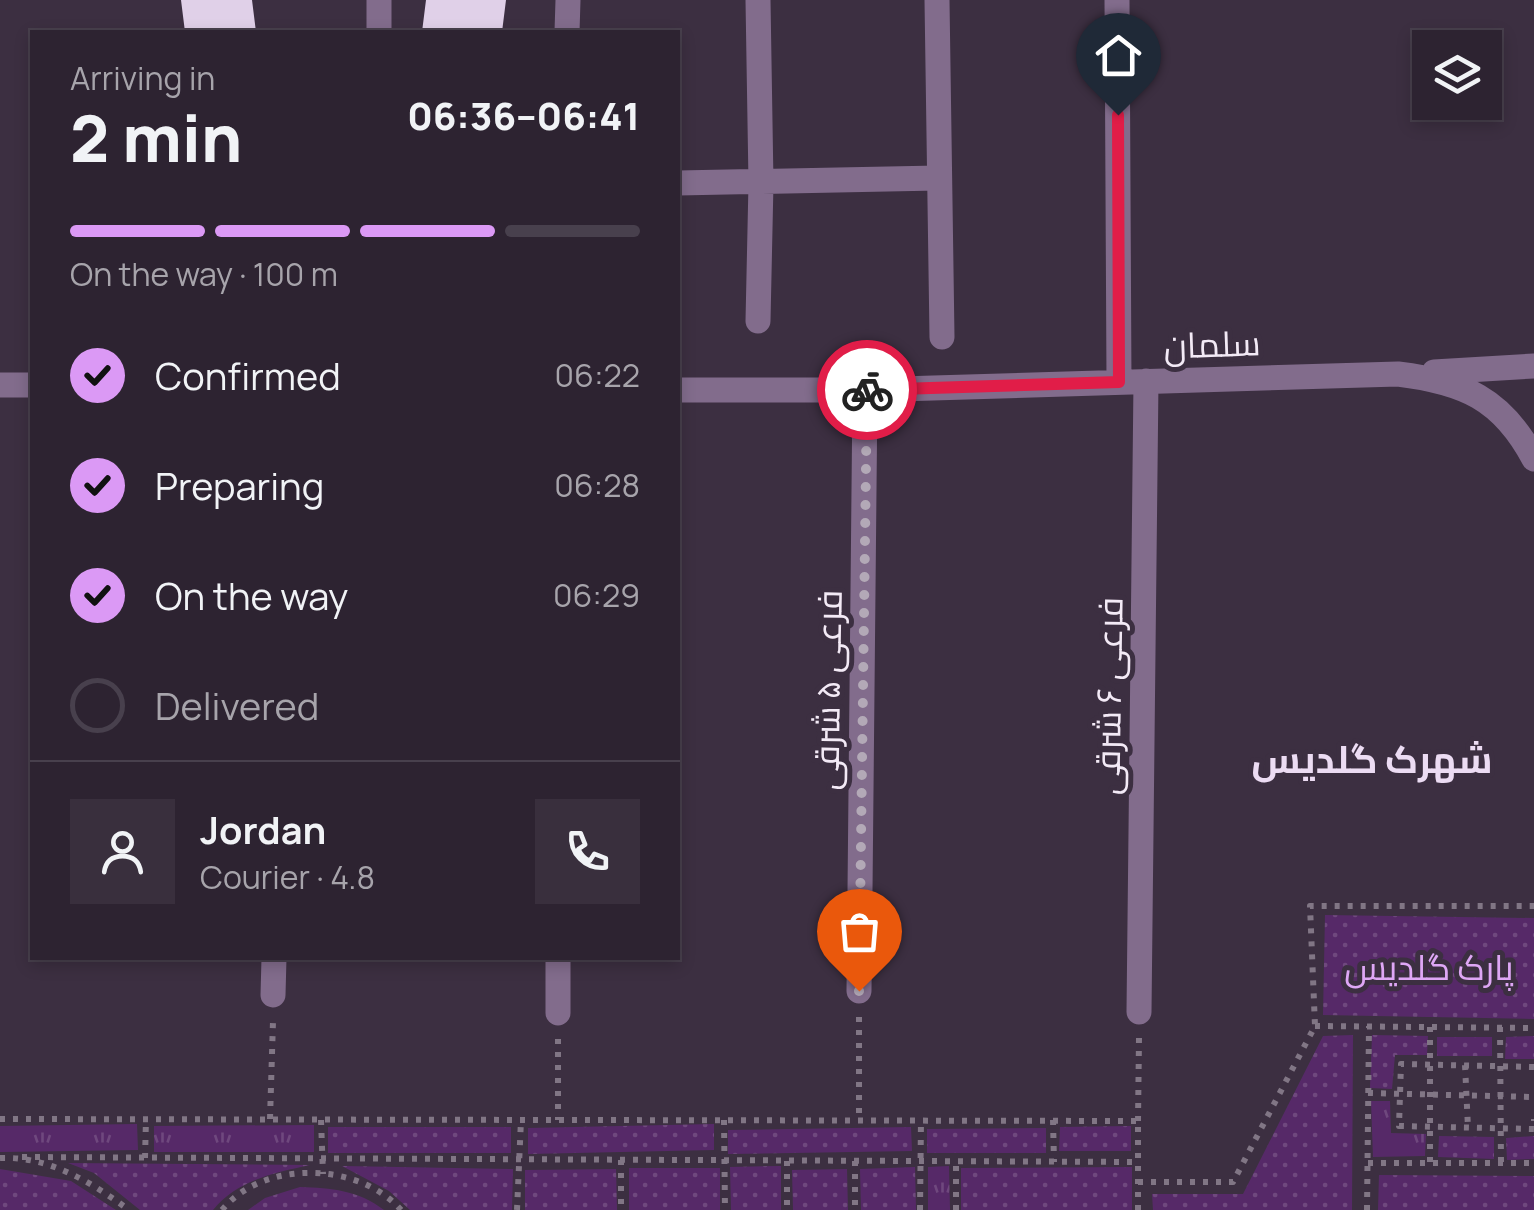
<!DOCTYPE html>
<html lang="en">
<head>
<meta charset="utf-8">
<style>
  :root { --surface:#2d2331; --page:#392f3d; --text:#f1f3f6; --muted:#a7a4ab; --line:#48404d; --accent:#db99f5 }
  body { margin:0; font-family:Manrope,Cairo,sans-serif; background:var(--page); color:var(--text); height:100vh; display:flex; flex-direction:column; font-size:38px; white-space:nowrap }
  * { box-sizing:border-box; margin:0 }
  p { font-size:32px; color:var(--muted) }
  .icon { flex:none; width:55px; height:55px; fill:none; stroke:currentColor; stroke-width:2; stroke-linecap:round; stroke-linejoin:round }
  .map { position:relative; flex:1; overflow:hidden }
  .side { position:absolute; left:30px; top:30px; width:650px; height:930px; display:flex; flex-direction:column; background:var(--surface); border-radius:0px; box-shadow:0 5px 15px #0003,0 0 0 2px var(--line) }
  .side>* { flex:none }
  .tools { position:absolute; left:1412px; top:30px; display:grid; gap:20px }
  .tools a { display:grid; place-items:center; width:90px; height:90px; border-radius:0px; background:var(--surface); box-shadow:0 5px 15px #0003,0 0 0 2px var(--line); font-size:50px }
  .pin { position:absolute; display:grid; place-items:center; width:85px; height:85px; color:#fff; margin:-102px -42px; border-radius:50% 50% 50% 0; rotate:-45deg; box-shadow:0 0 10px #0007 }
  .pin .icon { rotate:45deg }
  .courier { position:absolute; display:grid; place-items:center; width:100px; height:100px; margin:-50px; border:8px solid #e11d48; border-radius:50%; background:#fff; color:#222; box-shadow:0 2px 12px #0007 }
  .summary em { font-style:normal; font-weight:800 }
  .summary div { display:flex; flex-direction:column-reverse }
  .summary { display:flex; align-items:center; justify-content:space-between; height:170px; padding:0 40px }
  h1 { font-size:65px; font-weight:800; line-height:75px }
  .bar { display:grid; grid-template-columns:repeat(4,1fr); gap:15px 10px; align-content:center; height:120px; padding:0 40px }
  .bar i { height:12px; border-radius:8px; background:var(--line) }
  .bar .active { background:var(--accent) }
  .bar p { grid-column:span 4 }
  .line { display:flex; align-items:center; gap:25px; padding:0 40px; border-top:2px solid var(--line) }
  .line div { flex:1 }
  .round { display:grid; place-items:center; flex:none; width:105px; height:105px; border-radius:0px; background:var(--page) }
  ol { padding:0 40px; list-style:none }
  li { display:flex; align-items:center; gap:30px; height:110px }
  li p { margin-inline-start:auto }
  li .icon { padding:10px; border-radius:50%; background:var(--accent); color:#111; stroke-width:4 }
  li:last-child { color:var(--muted) }
  li i { width:55px; height:55px; border:5px solid var(--line); border-radius:50% }
  .map>svg:first-child { display:block }
  .grass { fill:url(#grass-tufts) }
  .park { fill:url(#park-dots) }
  .building { fill:#e0d0e8 }
  .lines { fill:none; stroke-linecap:round; stroke-linejoin:round }
  .path { stroke:#817685; stroke-width:6; stroke-dasharray:5 8; stroke-linecap:butt }
  .minor { stroke:#826c8c; stroke-width:25 }
  .done { stroke:#b3a9b7; stroke-width:10; stroke-dasharray:0 18 }
  .route { stroke:#e11d48; stroke-width:12 }
  .labels { text-anchor:middle; dominant-baseline:central; stroke-width:10; stroke-linejoin:round; paint-order:stroke }
  .street-label { font-size:35px; fill:#f3eaf6; stroke:#3c2f41 }
  .park-label { font-size:35px; fill:#dea7f5; stroke:#3c2f41 }
  .neighbourhood-label { font-size:38px; font-weight:bold; fill:#ecdcf3; stroke:#3c2f41 }
</style>
</head>
<body>
<div class="map">
<svg width="1534" height="1210" viewBox="0 0 1534 1210">
  <defs>
    <pattern id="grass-tufts" width="24" height="20" patternUnits="userSpaceOnUse" patternTransform="scale(2.5)"><rect width="24" height="20" fill="#562968"/><path d="M3 7l-1-3M5 7V3M7 7l1-3M15 17l-1-3M17 17v-4M19 17l1-3" fill="none" stroke="#6f487e"/></pattern>
    <pattern id="park-dots" width="8" height="8" patternUnits="userSpaceOnUse" patternTransform="scale(2.5)"><rect width="8" height="8" fill="#562968"/><path d="M2 2h.1M6 6h.1" fill="none" stroke="#6f487e" stroke-width="1.8" stroke-linecap="round"/></pattern>
  </defs>
  <rect width="100%" height="100%" fill="#3c2f41"/>
  <path class="grass" d="M1371,1101H1390L1391,1133L1426,1134L1425,1156L1373,1157Z
    M137,1124L138,1150L0,1152V1126Z
    M314,1125V1152H154V1126Z
    M949,1166L950,1210H928V1167Z"/>
  <path class="park" d="M1325,915L1534,918V1019L1323,1015Z
    M1353,1035L1352,1210H1153L1152,1194H1243L1323,1036Z
    M1372,1035L1428,1036L1427,1055H1395L1392,1089L1370,1088Z
    M1534,1036V1059H1505L1506,1037Z
    M1437,1037H1492V1056H1437Z
    M714,1124V1150L528,1154V1128Z
    M1131,1126V1151H1059L1060,1127Z
    M328,1127H511V1153H328Z
    M911,1127L912,1151L728,1154V1130Z
    M1046,1128V1153H927V1129Z
    M1439,1136L1494,1137V1159L1438,1157Z
    M1534,1136V1159L1507,1160L1506,1138Z
    M68,1163L310,1165C274,1173 237,1180 213,1210H140L94,1173Z
    M342,1166L513,1169L512,1210H410L389,1191Z
    M781,1166V1210H731L730,1167Z
    M915,1167L916,1210H861L860,1169Z
    M1132,1167V1210H961V1168Z
    M629,1168H720V1210H629Z
    M0,1169L71,1181L116,1210H0Z
    M616,1169L617,1210H525V1170Z
    M847,1169L848,1210H793L792,1170Z
    M1379,1175L1534,1176V1210H1378Z
    M300,1187C331,1188 358,1190 384,1210H248L265,1198Z"/>
  <path class="building" d="M181,0H252L256,32H185Z
    M426,0H506L502,32H422Z"/>
  <g class="lines">
    <path class="path" d="M859,1017V1120
      M1315,1026L1534,1028
      M1430,1027V1163
      M1500,1027L1501,1163
      M558,1039V1120
      M1465,1065L1468,1128
      M1534,1067L1401,1064L1399,1126L1534,1129V1119
      M1368,1093L1534,1097
      M0,1119L1138,1121V1210
      M270,1119L273,1021
      M321,1120L323,1174
      M724,1120L725,1210
      M1053,1120L1054,1162
      M1138,1121L1139,1038
      M22,1157L1138,1162
      M0,1158C49,1156 91,1182 129,1210
      M145,1158L146,1119
      M621,1160V1210
      M787,1161V1210
      M855,1161V1210
      M1368,1163H1534
      M1138,1182H1233L1315,1026L1310,906H1534
      M222,1210C264,1159 359,1162 401,1210
      M517,1210L521,1120
      M920,1210L921,1120
      M956,1210V1161
      M1367,1210L1369,1026"/>
    <path class="minor" d="M937,0L942,337
      M1117,0L1119,382
      M379,32V0
      M567,32L568,0
      M678,183L938,178
      M758,321L761,183L758,0
      M1434,372L1534,366
      M0,385H32
      M678,390H865L1398,374C1463,382 1502,398 1534,459
      M859,991L865,390
      M273,995L274,958
      M1139,1012L1146,381
      M558,1013V958"/>
  </g>
  <g class="lines">
    <path class="done" d="M859,991L867,390"/>
    <path class="route" d="M867,390L1119,382L1118,115"/>
  </g>
  <g class="labels">
    <g class="street-label">
      <text transform="translate(1212 344) rotate(-2)">سلمان</text>
      <text transform="translate(827 690) rotate(-89)">فرعی ۵ شرقی</text>
      <text transform="translate(1108 696) rotate(-89)">فرعی ۶ شرقی</text>
    </g>
    <g class="park-label">
      <text x="1429" y="967">پارک گلدیس</text>
    </g>
    <g class="neighbourhood-label">
      <text x="1372" y="758">شهرک گلدیس</text>
    </g>
  </g>
</svg>
<div class="tools">
<a><svg class="icon" aria-label="layers" viewBox="0 0 24 24"><path d="M12 4l9 5-9 5-9-5zM3 14l9 5 9-5"/></svg></a>
</div>
<div class="pin" style="left:859px;top:991px;background:#ea580c"><svg class="icon" aria-label="bag" viewBox="0 0 24 24"><path d="M5 8h14l-1 12H6zM9 8a3 3 0 0 1 6 0"/></svg></div>
<div class="pin" style="left:1118px;top:115px;background:#1f2937"><svg class="icon" aria-label="home" viewBox="0 0 24 24"><path d="M3 11l9-7 9 7M6 9v11h12V9"/></svg></div>
<div class="courier" style="left:867px;top:390px"><svg class="icon" aria-label="bike" viewBox="0 0 24 24"><circle cx="6" cy="16" r="4"/><circle cx="18" cy="16" r="4"/><path d="M6 16l4-8h5l3 8M10 8l3 8H6M13 5h3"/></svg></div>
<section class="side">
<div class="summary"><div><h1>2 min</h1><p>Arriving in</p></div><em>06:36–06:41</em></div>
<div class="bar"><i class="active"></i><i class="active"></i><i class="active"></i><i></i><p>On the way · 100 m</p></div>
<ol>
<li><svg class="icon" aria-label="check" viewBox="0 0 24 24"><path d="M5 12l5 5 9-10"/></svg>Confirmed<p>06:22</p></li>
<li><svg class="icon" aria-label="check" viewBox="0 0 24 24"><path d="M5 12l5 5 9-10"/></svg>Preparing<p>06:28</p></li>
<li><svg class="icon" aria-label="check" viewBox="0 0 24 24"><path d="M5 12l5 5 9-10"/></svg>On the way<p>06:29</p></li>
<li><i></i>Delivered</li>
</ol>
<div class="line" style="height:180px"><a class="round"><svg class="icon" aria-label="person" viewBox="0 0 24 24"><circle cx="12" cy="8" r="4"/><path d="M4 21q1-7 8-7t8 7"/></svg></a><div><b>Jordan</b><p>Courier · 4.8</p></div><a class="round"><svg class="icon" aria-label="phone" viewBox="0 0 24 24"><path d="M5 4h4l2 5-3 2q2 4 5 5l2-3 5 2v4C11 20 4 13 5 4z"/></svg></a></div>
</section>
</div>
</body>
</html>
